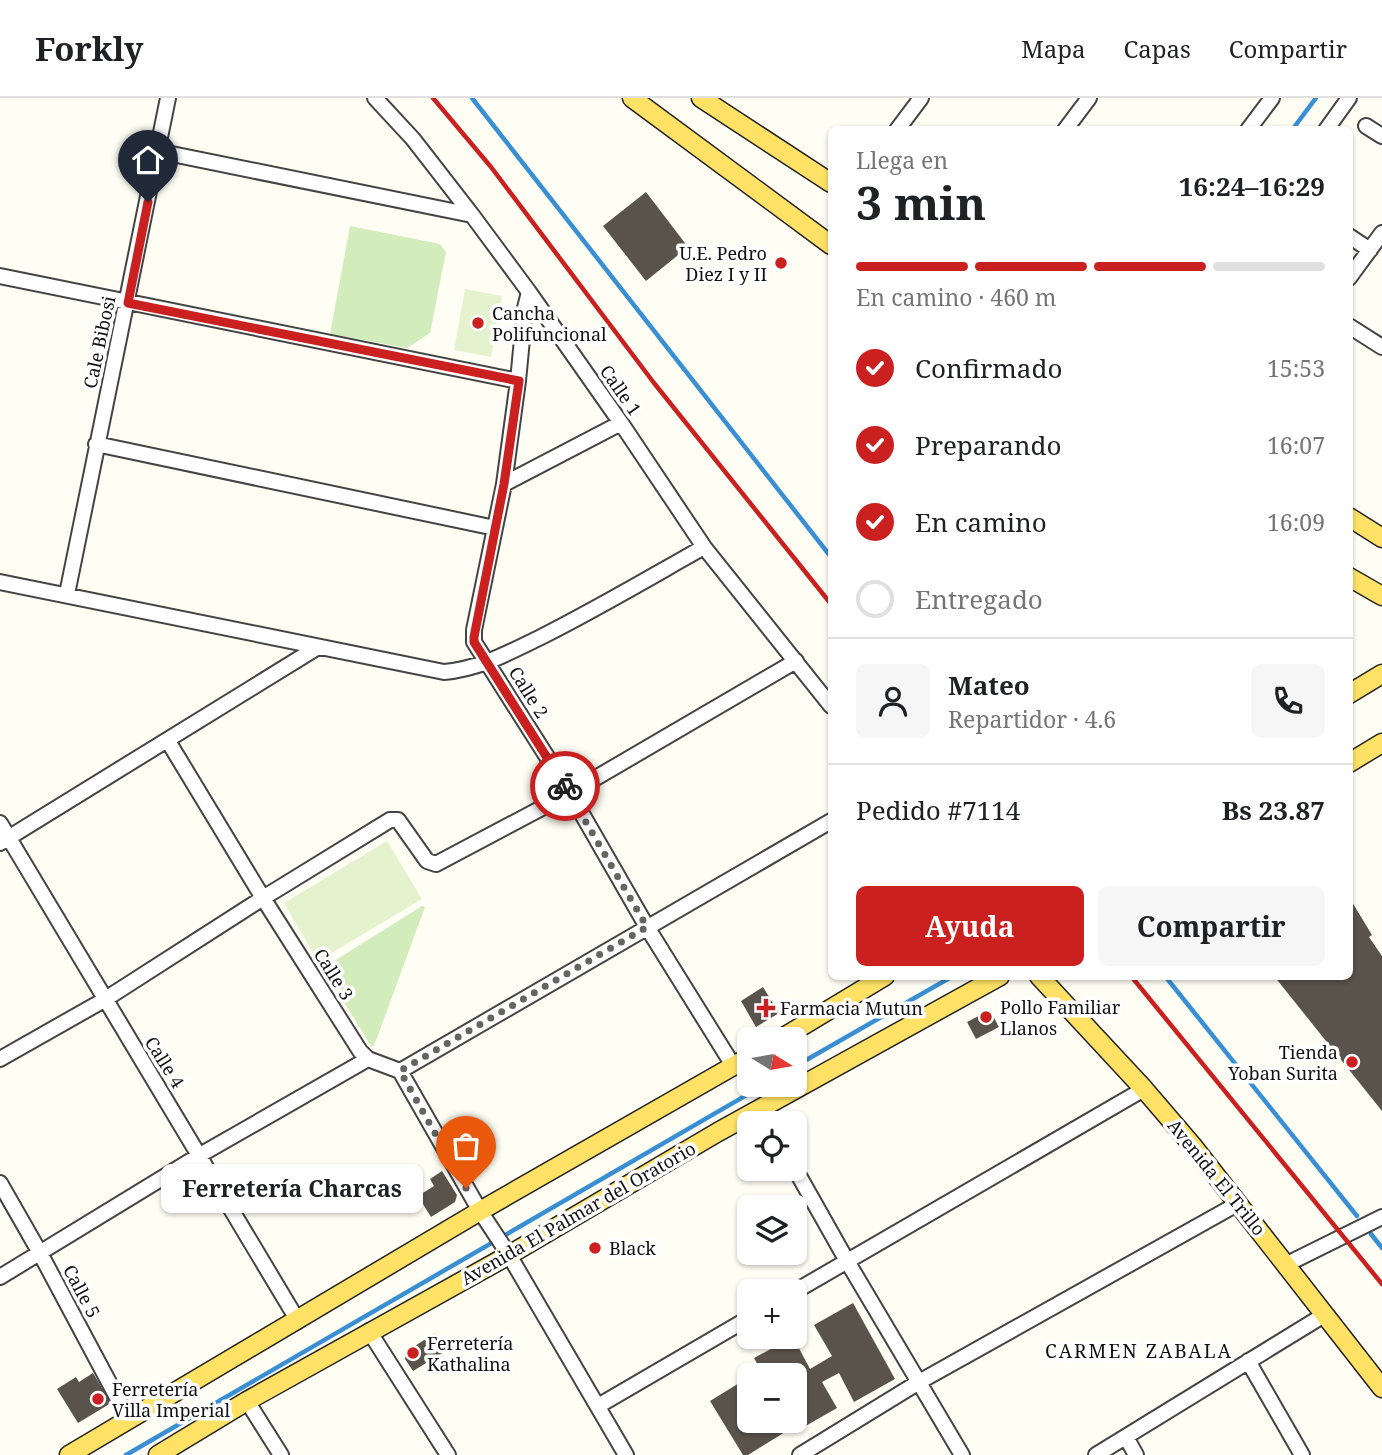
<!DOCTYPE html>
<html lang="es">
<head>
<meta charset="utf-8">
<style>
  :root { --surface:#fff; --page:#f6f6f6; --text:#202124; --muted:#757577; --line:#e0e0e0; --accent:#ca2120 }
  body { margin:0; font-family:"Noto Serif",serif; background:var(--page); color:var(--text); height:100vh; display:flex; flex-direction:column; font-size:26px; white-space:nowrap }
  * { box-sizing:border-box; margin:0 }
  p { font-size:23px; color:var(--muted) }
  .icon { flex:none; width:38px; height:38px; fill:none; stroke:currentColor; stroke-width:2; stroke-linecap:round; stroke-linejoin:round }
  .map { position:relative; flex:1; overflow:hidden }
  .panel { position:absolute; left:828px; top:28px; width:525px; height:854px; display:flex; flex-direction:column; background:var(--surface); border-radius:10px; box-shadow:0 2px 5px #0004 }
  .panel>* { flex:none }
  .needle { width:46px; rotate:101deg }
  .controls { position:absolute; left:737px; top:929px; display:grid; gap:14px }
  .controls a { display:grid; place-items:center; width:70px; height:70px; border-radius:10px; background:var(--surface); box-shadow:0 2px 5px #0004; font-size:35px }
  .pin { position:absolute; display:grid; place-items:center; width:60px; height:60px; color:#fff; margin:-72px -30px; border-radius:50% 50% 50% 0; rotate:-45deg; box-shadow:0 0 7px #0007 }
  .pin .icon { rotate:45deg }
  .courier { position:absolute; display:grid; place-items:center; width:70px; height:70px; margin:-35px; border:5px solid #ca2120; border-radius:50%; background:#fff; color:#222; box-shadow:0 2px 9px #0007 }
  .bubble { position:absolute; height:49px; border-radius:10px; background:var(--surface); box-shadow:0 2px 5px #0004; font-size:23px; font-weight:700; line-height:49px; text-align:center }
  .head em { font-style:normal; font-weight:700 }
  .head div { display:flex; flex-direction:column-reverse }
  .head { display:flex; align-items:center; justify-content:space-between; height:119px; padding:0 28px }
  h1 { font-size:46px; font-weight:700; line-height:52px }
  .bar { display:grid; grid-template-columns:repeat(4,1fr); gap:10px 7px; align-content:center; height:84px; padding:0 28px }
  .bar i { height:9px; border-radius:5px; background:var(--line) }
  .bar .selected { background:var(--accent) }
  .bar p { grid-column:span 4 }
  .line { display:flex; align-items:center; gap:18px; padding:0 28px; border-top:2px solid var(--line) }
  .line div { flex:1 }
  .round { display:grid; place-items:center; flex:none; width:74px; height:74px; border-radius:10px; background:var(--page) }
  ol { padding:0 28px; list-style:none }
  li { display:flex; align-items:center; gap:21px; height:77px }
  li p { margin-inline-start:auto }
  li .icon { padding:7px; border-radius:50%; background:var(--accent); color:#fff; stroke-width:4 }
  li:last-child { color:var(--muted) }
  li i { width:38px; height:38px; border:4px solid var(--line); border-radius:50% }
  .action { display:flex; gap:14px; margin-top:auto; padding:14px 28px }
  .action a { flex:1; height:80px; border-radius:10px; background:var(--accent); color:#fff; font-size:28px; font-weight:700; line-height:80px; text-align:center }
  .action a+a { background:var(--page); color:var(--text) }
  header { display:flex; align-items:center; gap:42px; box-sizing:border-box; height:98px; padding:0 35px; background:var(--surface); border-bottom:2px solid var(--line) }
  header strong { font-size:33px }
  nav { display:flex; gap:38px; margin-inline-start:auto; font-size:24px }
  .map>svg:first-child { display:block }
  .green { fill:#d2edbb }
  .pitch { fill:#e4f3cd }
  .lines { fill:none; stroke-linecap:round; stroke-linejoin:round }
  .stream { stroke:#398fd4; stroke-width:4.5 }
  .building { fill:#5a534c }
  .minor-casing { stroke:#444; stroke-width:18 }
  .major-casing { stroke:#222; stroke-width:21 }
  .minor { stroke:#fff; stroke-width:14 }
  .major { stroke:#fee165; stroke-width:18 }
  .rail { stroke:#ca2120; stroke-width:4.5 }
  .done { stroke:#646461; stroke-width:7; stroke-dasharray:0 12.6 }
  .route { stroke:#ca2120; stroke-width:9 }
  .poi-dot { fill:#ca2120; stroke:#fff; stroke-width:2.5 }
  .labels { text-anchor:middle; dominant-baseline:central; stroke-width:7; stroke-linejoin:round; paint-order:stroke }
  .poi-label { font-size:18px; fill:#111; stroke:#fff; text-anchor:start }
  .street-label { font-size:18px; fill:#111; stroke:#fff }
  .neighbourhood-label { font-size:19px; letter-spacing:2px; fill:#111; stroke:#fff }
</style>
</head>
<body>
<header>
<strong>Forkly</strong>
<nav><a>Mapa</a><a>Capas</a><a>Compartir</a></nav>
</header>
<div class="map">
<svg width="1382" height="1357" viewBox="0 0 1382 1357">
  <rect width="100%" height="100%" fill="#fffef5"/>
  <path class="green" d="M350,128L440,146L446,154L430,235L407,250L330,236Z
    M422,808L425,809L374,948H371L323,870Z"/>
  <path class="pitch" d="M465,191L502,198L491,259L454,252Z
    M387,743L422,801L318,863L284,805Z"/>
  <g class="lines">
    <path class="stream" d="M472,0L831,459
      M1292,32L1316,0
      M1165,878L1357,1118
      M794,969L953,878
      M1371,1136L1382,1150
      M126,1357L764,987"/>
  </g>
  <path class="building" d="M646,94L688,149L646,183L603,128Z
    M1349,799L1372,837L1369,839L1382,858V1013L1274,878H1349Z
    M763,889L779,915L756,929L741,903Z
    M990,912L999,929L976,941L967,924Z
    M442,1073L457,1097L455,1104L431,1119L418,1098L434,1088L430,1081Z
    M853,1205L895,1281L854,1304L839,1275L822,1284L837,1310L795,1334L789,1323H794V1278H764L754,1260L793,1239L810,1271L832,1258L814,1227Z
    M435,1235L446,1253L413,1273L405,1261L407,1253Z
    M93,1275L111,1305L78,1325L57,1291L76,1279L79,1284Z
    M749,1279V1323H785L790,1331L748,1357H743L710,1303Z"/>
  <g class="lines">
    <g class="minor-casing">
      <path id="minor" d="M375,0L413,41L472,117L529,194L621,325L704,449L831,608
        M1366,28L1382,38
        M897,32L921,0
        M1065,32L1089,0
        M1248,32L1272,0
        M1326,32L1349,0
        M157,53L472,117
        M1349,138L1370,152
        M0,178L518,283
        M1349,180L1382,135
        M529,194L525,210L518,283L504,386L474,532V544L570,695L647,829L734,969
        M1349,228L1382,249
        M96,346L495,430
        M504,386L621,325
        M0,484L444,574C479,571 508,555 539,540C595,512 649,480 704,449
        M67,496L168,0
        M168,643L263,800L360,953L368,961L400,973L480,1113L509,1157L626,1357
        M0,725L298,1223
        M0,745L318,549
        M0,961L104,902L263,800L390,722H398L427,763L436,766L570,695L796,563
        M400,973L831,723
        M762,1011L770,1026
        M794,1069L847,1163L962,1357
        M0,1085L40,1155L128,1320
        M1287,1166L1382,1119
        M0,1179L200,1057L368,961
        M794,1194L1144,991
        M369,1233L448,1357
        M1248,1263L1302,1357
        M247,1303L281,1357
        M598,1308L749,1220
        M1126,1339L1136,1357
        M800,1357L919,1284L1239,1105
        M1096,1357L1324,1217"/>
    </g>
    <g class="major-casing">
      <path id="major" d="M632,0L831,147
        M701,0L831,85
        M1349,419L1382,440
        M1349,479L1382,498
        M1349,596L1382,576
        M1349,665L1382,645
        M1039,878L1144,991L1192,1047L1382,1290
        M779,942L885,878
        M69,1357L480,1113L749,959
        M158,1357L247,1303L509,1157L718,1034L1000,878"/>
    </g>
    <use href="#minor" class="minor"/>
    <use href="#major" class="major"/>
    <path class="rail" d="M433,0L491,69L654,285L831,506
      M1131,878L1382,1186"/>
  </g>
  <g class="lines">
    <path class="done" d="M466,1090L400,973L647,829L565,688"/>
    <path class="route" d="M148,104L128,205L519,283L504,386L474,539V544L565,688"/>
  </g>
  <g class="poi-dot">
    <circle cx="781" cy="165" r="7"/>
    <circle cx="478" cy="225" r="7"/>
    <path d="M762.5 899.5h7v7h7v7h-7v7h-7v-7h-7v-7h7z"/>
    <circle cx="986" cy="919" r="7"/>
    <circle cx="1352" cy="964" r="7"/>
    <circle cx="595" cy="1150" r="7"/>
    <circle cx="413" cy="1255" r="7"/>
    <circle cx="98" cy="1301" r="7"/>
  </g>
  <g class="labels">
    <g class="poi-label">
      <text x="767" y="155" text-anchor="end">U.E. Pedro<tspan x="767" dy="21">Diez I y II</tspan></text>
      <text x="492" y="215">Cancha<tspan x="492" dy="21">Polifuncional</tspan></text>
      <text x="1000" y="909">Pollo Familiar<tspan x="1000" dy="21">Llanos</tspan></text>
      <text x="780" y="910">Farmacia Mutun</text>
      <text x="1338" y="954" text-anchor="end">Tienda<tspan x="1338" dy="21">Yoban Surita</tspan></text>
      <text x="609" y="1150">Black</text>
      <text x="427" y="1245">Ferretería<tspan x="427" dy="21">Kathalina</tspan></text>
      <text x="112" y="1291">Ferretería<tspan x="112" dy="21">Villa Imperial</tspan></text>
    </g>
    <g class="street-label">
      <text transform="translate(99 244) rotate(-78)">Cale Bibosi</text>
      <text transform="translate(621 292) rotate(55)">Calle 1</text>
      <text transform="translate(529 594) rotate(58)">Calle 2</text>
      <text transform="translate(334 876) rotate(58)">Calle 3</text>
      <text transform="translate(165 964) rotate(58)">Calle 4</text>
      <text transform="translate(1217 1079) rotate(51)">Avenida El Trillo</text>
      <text transform="translate(578 1115) rotate(-30)">Avenida El Palmar del Oratorio</text>
      <text transform="translate(82 1193) rotate(62)">Calle 5</text>
    </g>
    <g class="neighbourhood-label">
      <text x="1139" y="1253">CARMEN ZABALA</text>
    </g>
  </g>
</svg>
<div class="controls">
<a><svg class="needle" viewBox="-14 -14 28 28"><path d="M0-13l5 13h-10z" fill="#e53935"/><path d="M0 13l5-13h-10z" fill="#757577"/></svg></a>
<a><svg class="icon" aria-label="locate" viewBox="0 0 24 24"><circle cx="12" cy="12" r="6"/><path d="M12 2v4M12 18v4M2 12h4M18 12h4"/></svg></a>
<a><svg class="icon" aria-label="layers" viewBox="0 0 24 24"><path d="M12 4l9 5-9 5-9-5zM3 14l9 5 9-5"/></svg></a>
<a>+</a>
<a>−</a>
</div>
<div class="pin" style="left:466px;top:1090px;background:#ea580c"><svg class="icon" aria-label="bag" viewBox="0 0 24 24"><path d="M5 8h14l-1 12H6zM9 8a3 3 0 0 1 6 0"/></svg></div>
<div class="pin" style="left:148px;top:104px;background:#1f2937"><svg class="icon" aria-label="home" viewBox="0 0 24 24"><path d="M3 11l9-7 9 7M6 9v11h12V9"/></svg></div>
<div class="courier" style="left:565px;top:688px"><svg class="icon" aria-label="bike" viewBox="0 0 24 24"><circle cx="6" cy="16" r="4"/><circle cx="18" cy="16" r="4"/><path d="M6 16l4-8h5l3 8M10 8l3 8H6M13 5h3"/></svg></div>
<div class="bubble" style="left:161px;top:1066px;width:262px">Ferretería Charcas</div>
<section class="panel">
<div class="head"><div><h1>3 min</h1><p>Llega en</p></div><em>16:24–16:29</em></div>
<div class="bar"><i class="selected"></i><i class="selected"></i><i class="selected"></i><i></i><p>En camino · 460 m</p></div>
<ol>
<li><svg class="icon" aria-label="check" viewBox="0 0 24 24"><path d="M5 12l5 5 9-10"/></svg>Confirmado<p>15:53</p></li>
<li><svg class="icon" aria-label="check" viewBox="0 0 24 24"><path d="M5 12l5 5 9-10"/></svg>Preparando<p>16:07</p></li>
<li><svg class="icon" aria-label="check" viewBox="0 0 24 24"><path d="M5 12l5 5 9-10"/></svg>En camino<p>16:09</p></li>
<li><i></i>Entregado</li>
</ol>
<div class="line" style="height:126px"><a class="round"><svg class="icon" aria-label="person" viewBox="0 0 24 24"><circle cx="12" cy="8" r="4"/><path d="M4 21q1-7 8-7t8 7"/></svg></a><div><b>Mateo</b><p>Repartidor · 4.6</p></div><a class="round"><svg class="icon" aria-label="phone" viewBox="0 0 24 24"><path d="M5 4h4l2 5-3 2q2 4 5 5l2-3 5 2v4C11 20 4 13 5 4z"/></svg></a></div>
<div class="line" style="height:91px"><div>Pedido #7114</div><b>Bs 23.87</b></div>
<div class="action"><a>Ayuda</a><a>Compartir</a></div>
</section>
</div>
</body>
</html>
